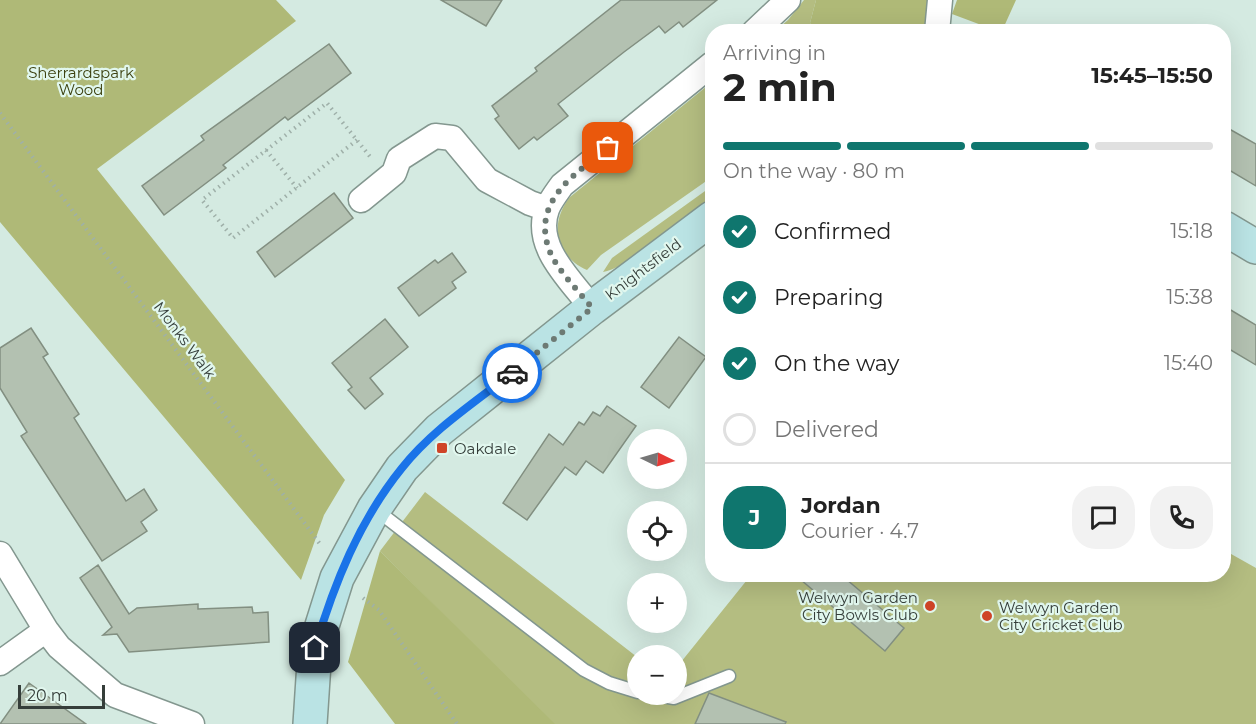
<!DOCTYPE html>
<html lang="en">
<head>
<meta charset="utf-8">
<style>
  :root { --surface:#fff; --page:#f2f2f2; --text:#222; --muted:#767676; --line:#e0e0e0; --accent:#0f766e }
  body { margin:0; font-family:Montserrat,sans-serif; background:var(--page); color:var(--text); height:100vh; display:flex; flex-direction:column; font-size:22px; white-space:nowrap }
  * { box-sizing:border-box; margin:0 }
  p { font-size:20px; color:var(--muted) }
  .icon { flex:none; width:33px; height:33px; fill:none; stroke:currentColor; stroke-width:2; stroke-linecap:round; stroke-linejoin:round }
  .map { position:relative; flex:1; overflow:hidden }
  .drawer { position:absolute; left:705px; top:24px; width:526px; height:558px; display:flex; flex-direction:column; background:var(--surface); border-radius:24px; box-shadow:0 6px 24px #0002 }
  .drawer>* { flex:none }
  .needle { width:39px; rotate:95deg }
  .tools { position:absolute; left:627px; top:429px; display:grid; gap:12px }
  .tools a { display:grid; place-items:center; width:60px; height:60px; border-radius:50%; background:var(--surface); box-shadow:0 6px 24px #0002; font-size:30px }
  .scale { position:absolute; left:18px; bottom:15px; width:87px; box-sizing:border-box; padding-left:6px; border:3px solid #353e3a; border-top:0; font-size:16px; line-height:21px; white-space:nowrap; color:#353e3a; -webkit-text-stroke:4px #e1f7ee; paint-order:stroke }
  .pin { position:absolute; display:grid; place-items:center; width:51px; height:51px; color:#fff; margin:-26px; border-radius:12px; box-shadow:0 3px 9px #0006 }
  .courier { position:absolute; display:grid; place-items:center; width:60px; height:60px; margin:-30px; border:4px solid #1a73e8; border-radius:50%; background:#fff; color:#222; box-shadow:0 2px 8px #0007 }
  .headline em { font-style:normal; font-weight:700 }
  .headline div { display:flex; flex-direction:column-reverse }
  .headline { display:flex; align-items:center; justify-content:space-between; height:102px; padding:0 18px }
  h1 { font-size:39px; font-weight:700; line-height:45px }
  .bar { display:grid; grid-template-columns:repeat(4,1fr); gap:9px 6px; align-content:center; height:72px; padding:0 18px }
  .bar i { height:8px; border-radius:4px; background:var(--line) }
  .bar .current { background:var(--accent) }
  .bar p { grid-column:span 4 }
  .line { display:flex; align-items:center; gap:15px; padding:0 18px; border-top:2px solid var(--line) }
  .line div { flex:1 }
  .round { display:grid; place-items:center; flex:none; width:63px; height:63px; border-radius:24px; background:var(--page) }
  ol { padding:0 18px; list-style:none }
  li { display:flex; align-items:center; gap:18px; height:66px }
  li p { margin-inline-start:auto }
  li .icon { padding:6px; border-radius:50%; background:var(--accent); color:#fff; stroke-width:4 }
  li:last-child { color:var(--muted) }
  li i { width:33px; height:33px; border:3px solid var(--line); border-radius:50% }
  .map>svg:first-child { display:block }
  .green { fill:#b4bd81 }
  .forest { fill:#afb977 }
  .building { fill:#b3c1b1; stroke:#828f81; stroke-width:1.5 }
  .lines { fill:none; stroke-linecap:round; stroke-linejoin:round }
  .lane-casing { stroke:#83978f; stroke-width:15 }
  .street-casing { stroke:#83978f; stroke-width:27 }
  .secondary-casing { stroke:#83978f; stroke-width:36 }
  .path { stroke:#9fb0a9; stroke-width:4; stroke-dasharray:1.5 4.5; stroke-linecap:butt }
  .lane { stroke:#fff; stroke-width:12 }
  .street { stroke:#fff; stroke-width:24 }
  .secondary { stroke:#bae3e4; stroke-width:33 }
  .done { stroke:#6d7a74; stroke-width:6; stroke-dasharray:0 10.8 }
  .route { stroke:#1a73e8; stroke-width:8 }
  .poi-dot { fill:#cf4428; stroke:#e1f7ee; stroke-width:2 }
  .labels { text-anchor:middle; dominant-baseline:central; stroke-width:4.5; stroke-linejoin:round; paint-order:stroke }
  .park-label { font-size:15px; fill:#3c410f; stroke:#e1f7ee }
  .street-label { font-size:15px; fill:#353e3a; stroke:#e1f7ee }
  .poi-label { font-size:15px; fill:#353e3a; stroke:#e1f7ee; text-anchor:start }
</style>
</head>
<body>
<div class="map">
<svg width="1256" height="724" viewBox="0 0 1256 724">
  <rect width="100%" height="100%" fill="#d4eae1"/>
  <path class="green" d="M804,0H816L810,23L815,31L774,32L788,20Z
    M712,82V177L601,255L587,270C555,256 549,223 570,197Z
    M712,186V197C684,219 636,265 603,272L612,258Z
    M425,492L637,657L638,694H676L677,667L751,575L1224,574V550L1256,568V724H553L380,551Z"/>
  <path class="forest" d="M0,0H276L296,21L97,169L345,480L324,515L301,580L0,222Z
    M816,0H929L924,31H815L810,23Z
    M957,0H1016L1002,31L1000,32L952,14Z
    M380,551L555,724H395L348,662Z"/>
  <path class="building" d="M441,0H502L486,26Z
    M621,0H717L683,27L679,22L665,33L659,26L624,52L558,104L568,116L537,140L534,137L519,149L495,119L499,116L492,106L537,71L535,68Z
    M329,44L351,73L288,120L285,117L223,165L226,168L164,215L142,186L204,140L201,136Z
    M1224,126L1256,144V186L1224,167Z
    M334,193L353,218L275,277L257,252Z
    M452,253L466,272L452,282L456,288L419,316L398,288L435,260L438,263Z
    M1224,306L1256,325V365L1224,346Z
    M385,319L408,347L370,378L383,394L365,409L348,390L352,387L332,363Z
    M31,328L48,354L43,357L79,414L74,418L126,501L144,489L157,510L141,522L147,531L102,561L21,436L27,432L0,388V348Z
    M679,337L706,357L669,408L641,387Z
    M607,406L636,426L603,473L586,461L576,475L565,467L527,520L503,503L549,434L563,445L579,422L584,425L593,412L600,416Z
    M98,565L129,614L137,608L198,604V609L252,607L253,613L268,612L269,642L129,652L117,634L103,635L112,627L80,578Z
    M794,574H840L904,628L885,651Z
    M29,683L86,724H0Z
    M709,693L786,722L785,724H695Z"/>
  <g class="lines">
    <g class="lane-casing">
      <path id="lane" d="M375,509L584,670L609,683L638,692
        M651,694L674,698L729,676"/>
    </g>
    <g class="street-casing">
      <path id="street" d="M754,32L788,0
        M937,32L940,0
        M361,200L394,173L399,159L435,136L452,138L487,180L530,203L547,209
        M592,308C571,280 533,247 547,209C550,201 557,192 562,185L712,64
        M0,554L46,630L59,647L115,695L192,724
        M0,663L46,630"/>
    </g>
    <g class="secondary-casing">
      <path id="secondary" d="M1224,228L1256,247
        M310,724L315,648L337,578L374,509L402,468L439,430L592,308L712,218"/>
    </g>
    <path class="path" d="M0,113L320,544
      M357,140L233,238L202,200L327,103L372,159
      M266,150L297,188
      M363,598L379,610L457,724"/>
    <use href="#lane" class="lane"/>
    <use href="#street" class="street"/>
    <use href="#secondary" class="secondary"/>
  </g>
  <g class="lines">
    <path class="done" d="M512,373L592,308C579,291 558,271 550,252C530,202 575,174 608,148"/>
    <path class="route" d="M315,648C334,584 359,521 402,468C432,430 474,403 512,373"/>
  </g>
  <g class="poi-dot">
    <rect x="436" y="442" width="12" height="12" rx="3"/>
    <circle cx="930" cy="606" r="6"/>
    <circle cx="987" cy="616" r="6"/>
  </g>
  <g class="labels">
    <g class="park-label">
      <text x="81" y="72">Sherrardspark<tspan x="81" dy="17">Wood</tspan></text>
    </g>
    <g class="street-label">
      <text transform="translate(643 269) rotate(-37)">Knightsfield</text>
      <text transform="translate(185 340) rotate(53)">Monks Walk</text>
    </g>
    <g class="poi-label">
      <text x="454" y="448">Oakdale</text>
      <text x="918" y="597" text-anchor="end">Welwyn Garden<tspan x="918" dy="17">City Bowls Club</tspan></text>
      <text x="999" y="607">Welwyn Garden<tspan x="999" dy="17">City Cricket Club</tspan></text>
    </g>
  </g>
</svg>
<div class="tools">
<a><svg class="needle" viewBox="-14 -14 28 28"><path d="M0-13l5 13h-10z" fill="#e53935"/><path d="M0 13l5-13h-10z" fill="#767676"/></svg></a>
<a><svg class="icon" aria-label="locate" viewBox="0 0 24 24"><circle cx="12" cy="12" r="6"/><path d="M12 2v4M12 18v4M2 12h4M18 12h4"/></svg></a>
<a>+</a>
<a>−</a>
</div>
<div class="scale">20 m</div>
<div class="pin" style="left:608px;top:148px;background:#ea580c"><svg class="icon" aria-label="bag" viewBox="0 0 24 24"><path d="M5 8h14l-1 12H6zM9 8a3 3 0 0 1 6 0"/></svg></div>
<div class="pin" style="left:315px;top:648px;background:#1f2937"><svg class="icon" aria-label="home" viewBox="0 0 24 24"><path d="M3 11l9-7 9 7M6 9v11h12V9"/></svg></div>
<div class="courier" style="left:512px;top:373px"><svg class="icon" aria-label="car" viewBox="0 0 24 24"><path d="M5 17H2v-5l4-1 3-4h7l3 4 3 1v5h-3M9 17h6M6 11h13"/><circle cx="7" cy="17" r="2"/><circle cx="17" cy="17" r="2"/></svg></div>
<section class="drawer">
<div class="headline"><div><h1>2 min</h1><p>Arriving in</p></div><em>15:45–15:50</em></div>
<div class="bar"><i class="current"></i><i class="current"></i><i class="current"></i><i></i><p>On the way · 80 m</p></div>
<ol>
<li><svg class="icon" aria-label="check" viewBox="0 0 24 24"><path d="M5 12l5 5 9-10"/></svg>Confirmed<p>15:18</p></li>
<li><svg class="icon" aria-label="check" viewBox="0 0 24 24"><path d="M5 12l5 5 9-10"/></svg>Preparing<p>15:38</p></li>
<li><svg class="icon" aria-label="check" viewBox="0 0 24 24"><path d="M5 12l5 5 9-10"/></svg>On the way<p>15:40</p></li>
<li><i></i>Delivered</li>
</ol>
<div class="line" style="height:108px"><b class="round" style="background:var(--accent);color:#fff">J</b><div><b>Jordan</b><p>Courier · 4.7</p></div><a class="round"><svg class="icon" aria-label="chat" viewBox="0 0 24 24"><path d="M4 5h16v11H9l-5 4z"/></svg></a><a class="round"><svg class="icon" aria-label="phone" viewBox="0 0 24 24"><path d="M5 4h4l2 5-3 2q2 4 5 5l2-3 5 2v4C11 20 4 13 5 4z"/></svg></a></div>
</section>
</div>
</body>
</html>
